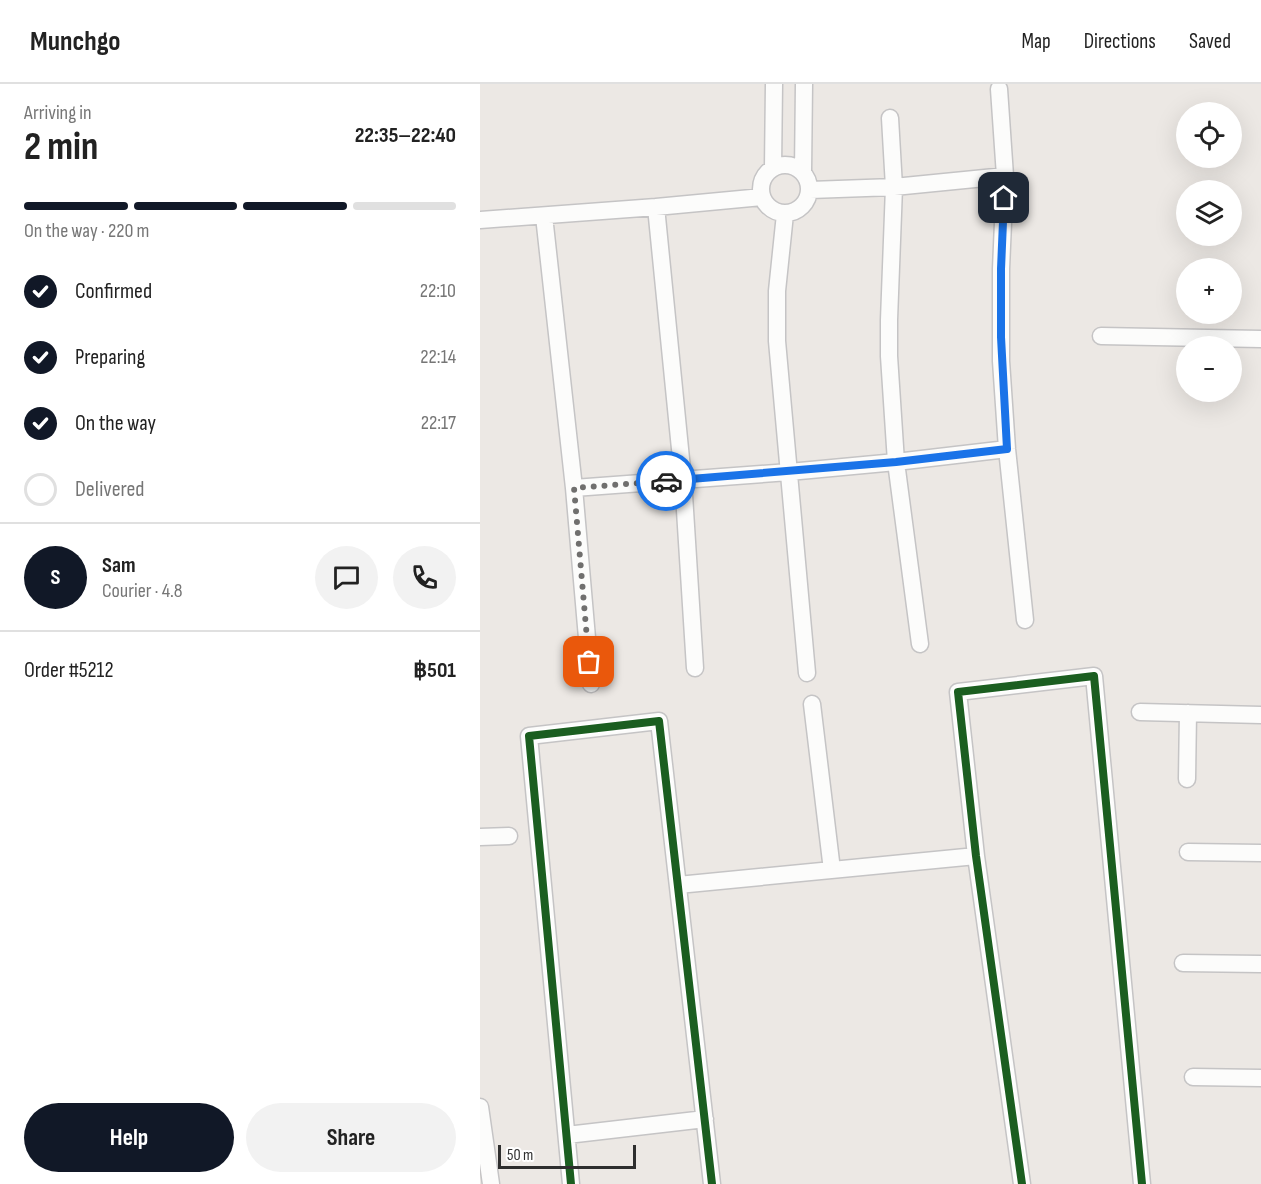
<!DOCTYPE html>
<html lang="en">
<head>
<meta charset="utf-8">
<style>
  :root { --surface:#fff; --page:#f2f2f2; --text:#222; --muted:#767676; --line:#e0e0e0; --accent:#111827 }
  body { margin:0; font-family:"Sofia Sans Condensed",sans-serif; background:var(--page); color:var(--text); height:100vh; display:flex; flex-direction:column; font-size:22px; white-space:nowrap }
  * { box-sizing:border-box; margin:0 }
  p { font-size:20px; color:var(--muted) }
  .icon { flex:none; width:33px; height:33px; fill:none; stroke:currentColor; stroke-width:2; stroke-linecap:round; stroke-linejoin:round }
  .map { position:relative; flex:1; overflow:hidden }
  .details { display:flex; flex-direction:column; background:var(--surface); width:480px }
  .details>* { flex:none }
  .tools { position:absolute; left:696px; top:18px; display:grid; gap:12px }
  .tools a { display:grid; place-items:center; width:66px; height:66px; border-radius:50%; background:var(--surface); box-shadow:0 6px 24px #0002; font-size:30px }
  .scale { position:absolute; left:18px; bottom:15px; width:138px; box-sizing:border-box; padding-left:6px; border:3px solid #2e2e2e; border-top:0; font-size:16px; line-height:21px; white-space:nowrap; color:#2e2e2e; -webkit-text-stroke:4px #fff; paint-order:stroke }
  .pin { position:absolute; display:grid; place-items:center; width:51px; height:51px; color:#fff; margin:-26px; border-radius:12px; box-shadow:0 3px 9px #0006 }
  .courier { position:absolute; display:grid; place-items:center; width:60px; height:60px; margin:-30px; border:4px solid #1a73e8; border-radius:50%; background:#fff; color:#222; box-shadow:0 2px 8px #0007 }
  .overview em { font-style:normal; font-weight:700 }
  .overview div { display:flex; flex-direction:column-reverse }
  .overview { display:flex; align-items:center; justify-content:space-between; height:102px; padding:0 24px }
  h1 { font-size:39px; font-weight:700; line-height:45px }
  .bar { display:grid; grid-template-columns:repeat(4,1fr); gap:9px 6px; align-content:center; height:72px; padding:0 24px }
  .bar i { height:8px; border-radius:4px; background:var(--line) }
  .bar .on { background:var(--accent) }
  .bar p { grid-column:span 4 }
  .line { display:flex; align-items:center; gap:15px; padding:0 24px; border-top:2px solid var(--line) }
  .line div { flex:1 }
  .round { display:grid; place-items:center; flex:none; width:63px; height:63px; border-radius:32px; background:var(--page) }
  ol { padding:0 24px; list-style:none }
  li { display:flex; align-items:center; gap:18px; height:66px }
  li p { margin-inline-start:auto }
  li .icon { padding:6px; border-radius:50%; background:var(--accent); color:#fff; stroke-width:4 }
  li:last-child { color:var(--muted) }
  li i { width:33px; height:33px; border:3px solid var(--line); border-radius:50% }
  .button { display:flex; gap:12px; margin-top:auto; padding:12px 24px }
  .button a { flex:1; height:69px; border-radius:36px; background:var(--accent); color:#fff; font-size:24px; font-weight:700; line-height:69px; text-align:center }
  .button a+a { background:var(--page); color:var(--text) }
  header { display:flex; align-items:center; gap:36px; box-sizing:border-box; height:84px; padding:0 30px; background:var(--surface); border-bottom:2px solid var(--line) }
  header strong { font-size:28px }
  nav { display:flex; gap:33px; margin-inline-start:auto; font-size:21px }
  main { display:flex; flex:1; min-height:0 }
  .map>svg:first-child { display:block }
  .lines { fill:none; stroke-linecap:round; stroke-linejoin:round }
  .street-casing { stroke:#c5c4c5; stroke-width:19 }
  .street { stroke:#fcfcfb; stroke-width:16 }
  .cycleway-casing { stroke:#fff; stroke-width:11 }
  .cycleway { stroke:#1b5e20; stroke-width:8 }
  .done { stroke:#706f6e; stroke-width:6; stroke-dasharray:0 10.8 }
  .route { stroke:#1a73e8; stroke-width:8 }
</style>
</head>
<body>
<header>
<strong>Munchgo</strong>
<nav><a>Map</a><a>Directions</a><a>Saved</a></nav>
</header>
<main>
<section class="details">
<div class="overview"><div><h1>2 min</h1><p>Arriving in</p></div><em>22:35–22:40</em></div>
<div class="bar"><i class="on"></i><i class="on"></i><i class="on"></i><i></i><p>On the way · 220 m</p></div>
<ol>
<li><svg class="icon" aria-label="check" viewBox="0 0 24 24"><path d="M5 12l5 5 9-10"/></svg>Confirmed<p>22:10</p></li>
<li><svg class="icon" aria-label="check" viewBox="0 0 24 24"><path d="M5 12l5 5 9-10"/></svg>Preparing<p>22:14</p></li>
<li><svg class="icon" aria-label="check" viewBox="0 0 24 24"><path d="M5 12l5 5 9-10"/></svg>On the way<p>22:17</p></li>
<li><i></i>Delivered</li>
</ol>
<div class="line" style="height:108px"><b class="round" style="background:var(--accent);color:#fff">S</b><div><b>Sam</b><p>Courier · 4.8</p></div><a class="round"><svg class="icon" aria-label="chat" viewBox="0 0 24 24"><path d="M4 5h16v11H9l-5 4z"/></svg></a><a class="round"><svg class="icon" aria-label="phone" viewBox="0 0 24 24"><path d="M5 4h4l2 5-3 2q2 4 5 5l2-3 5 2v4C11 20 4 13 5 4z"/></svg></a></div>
<div class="line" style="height:78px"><div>Order #5212</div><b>฿501</b></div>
<div class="button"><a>Help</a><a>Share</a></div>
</section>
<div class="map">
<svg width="781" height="1100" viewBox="0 0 781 1100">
  <rect width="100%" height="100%" fill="#ece8e4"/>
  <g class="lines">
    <g class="street-casing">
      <path id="street" d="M519,5L525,92L521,185V277L527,365L545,536
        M410,34L414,103L409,236V272L416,378L440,560
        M281 105a24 24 0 1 1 48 0a24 24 0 1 1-48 0Z
        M293,84L294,0
        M323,88L324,0
        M330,106L414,103L525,92
        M176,123L203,395L215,584
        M305,130L297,207V257L327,589
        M64,132L94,404L111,600
        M0,136L176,123L282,113
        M621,252L781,255
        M94,404L309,388L416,378L527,365
        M332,620L352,786
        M660,628L781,631
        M707,695L708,629
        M0,753L29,752
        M708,768L781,769
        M198,801L496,772
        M703,879L781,880
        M713,993L781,994
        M0,1023L11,1100
        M87,1051L225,1035
        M91,1100L49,652L179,637L232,1100
        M542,1100L496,772L478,608L614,592L662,1100"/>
    </g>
    <use href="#street" class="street"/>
    <g class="cycleway-casing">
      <path id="cycleway" d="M91,1100L49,652L179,637L232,1100
        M542,1100L496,772L478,608L614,592L662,1100"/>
    </g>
    <use href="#cycleway" class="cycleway"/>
  </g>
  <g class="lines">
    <path class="done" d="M109,578L94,404L186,397"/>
    <path class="route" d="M186,397L416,378L527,365L521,253V185L524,114"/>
  </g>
</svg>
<div class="tools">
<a><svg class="icon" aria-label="locate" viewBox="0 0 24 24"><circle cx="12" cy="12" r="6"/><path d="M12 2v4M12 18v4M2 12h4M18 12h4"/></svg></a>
<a><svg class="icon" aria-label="layers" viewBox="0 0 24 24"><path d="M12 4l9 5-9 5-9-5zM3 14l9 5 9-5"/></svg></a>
<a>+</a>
<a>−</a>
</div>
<div class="scale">50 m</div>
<div class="pin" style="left:109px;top:578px;background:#ea580c"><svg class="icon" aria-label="bag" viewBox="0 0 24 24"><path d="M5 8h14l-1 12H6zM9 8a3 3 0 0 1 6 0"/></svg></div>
<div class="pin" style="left:524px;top:114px;background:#1f2937"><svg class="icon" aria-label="home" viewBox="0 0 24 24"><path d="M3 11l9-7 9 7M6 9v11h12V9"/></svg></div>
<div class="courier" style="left:186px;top:397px"><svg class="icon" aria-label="car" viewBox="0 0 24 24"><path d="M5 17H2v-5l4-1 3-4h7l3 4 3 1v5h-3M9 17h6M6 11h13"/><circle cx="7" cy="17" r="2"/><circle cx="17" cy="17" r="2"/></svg></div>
</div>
</main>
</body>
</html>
